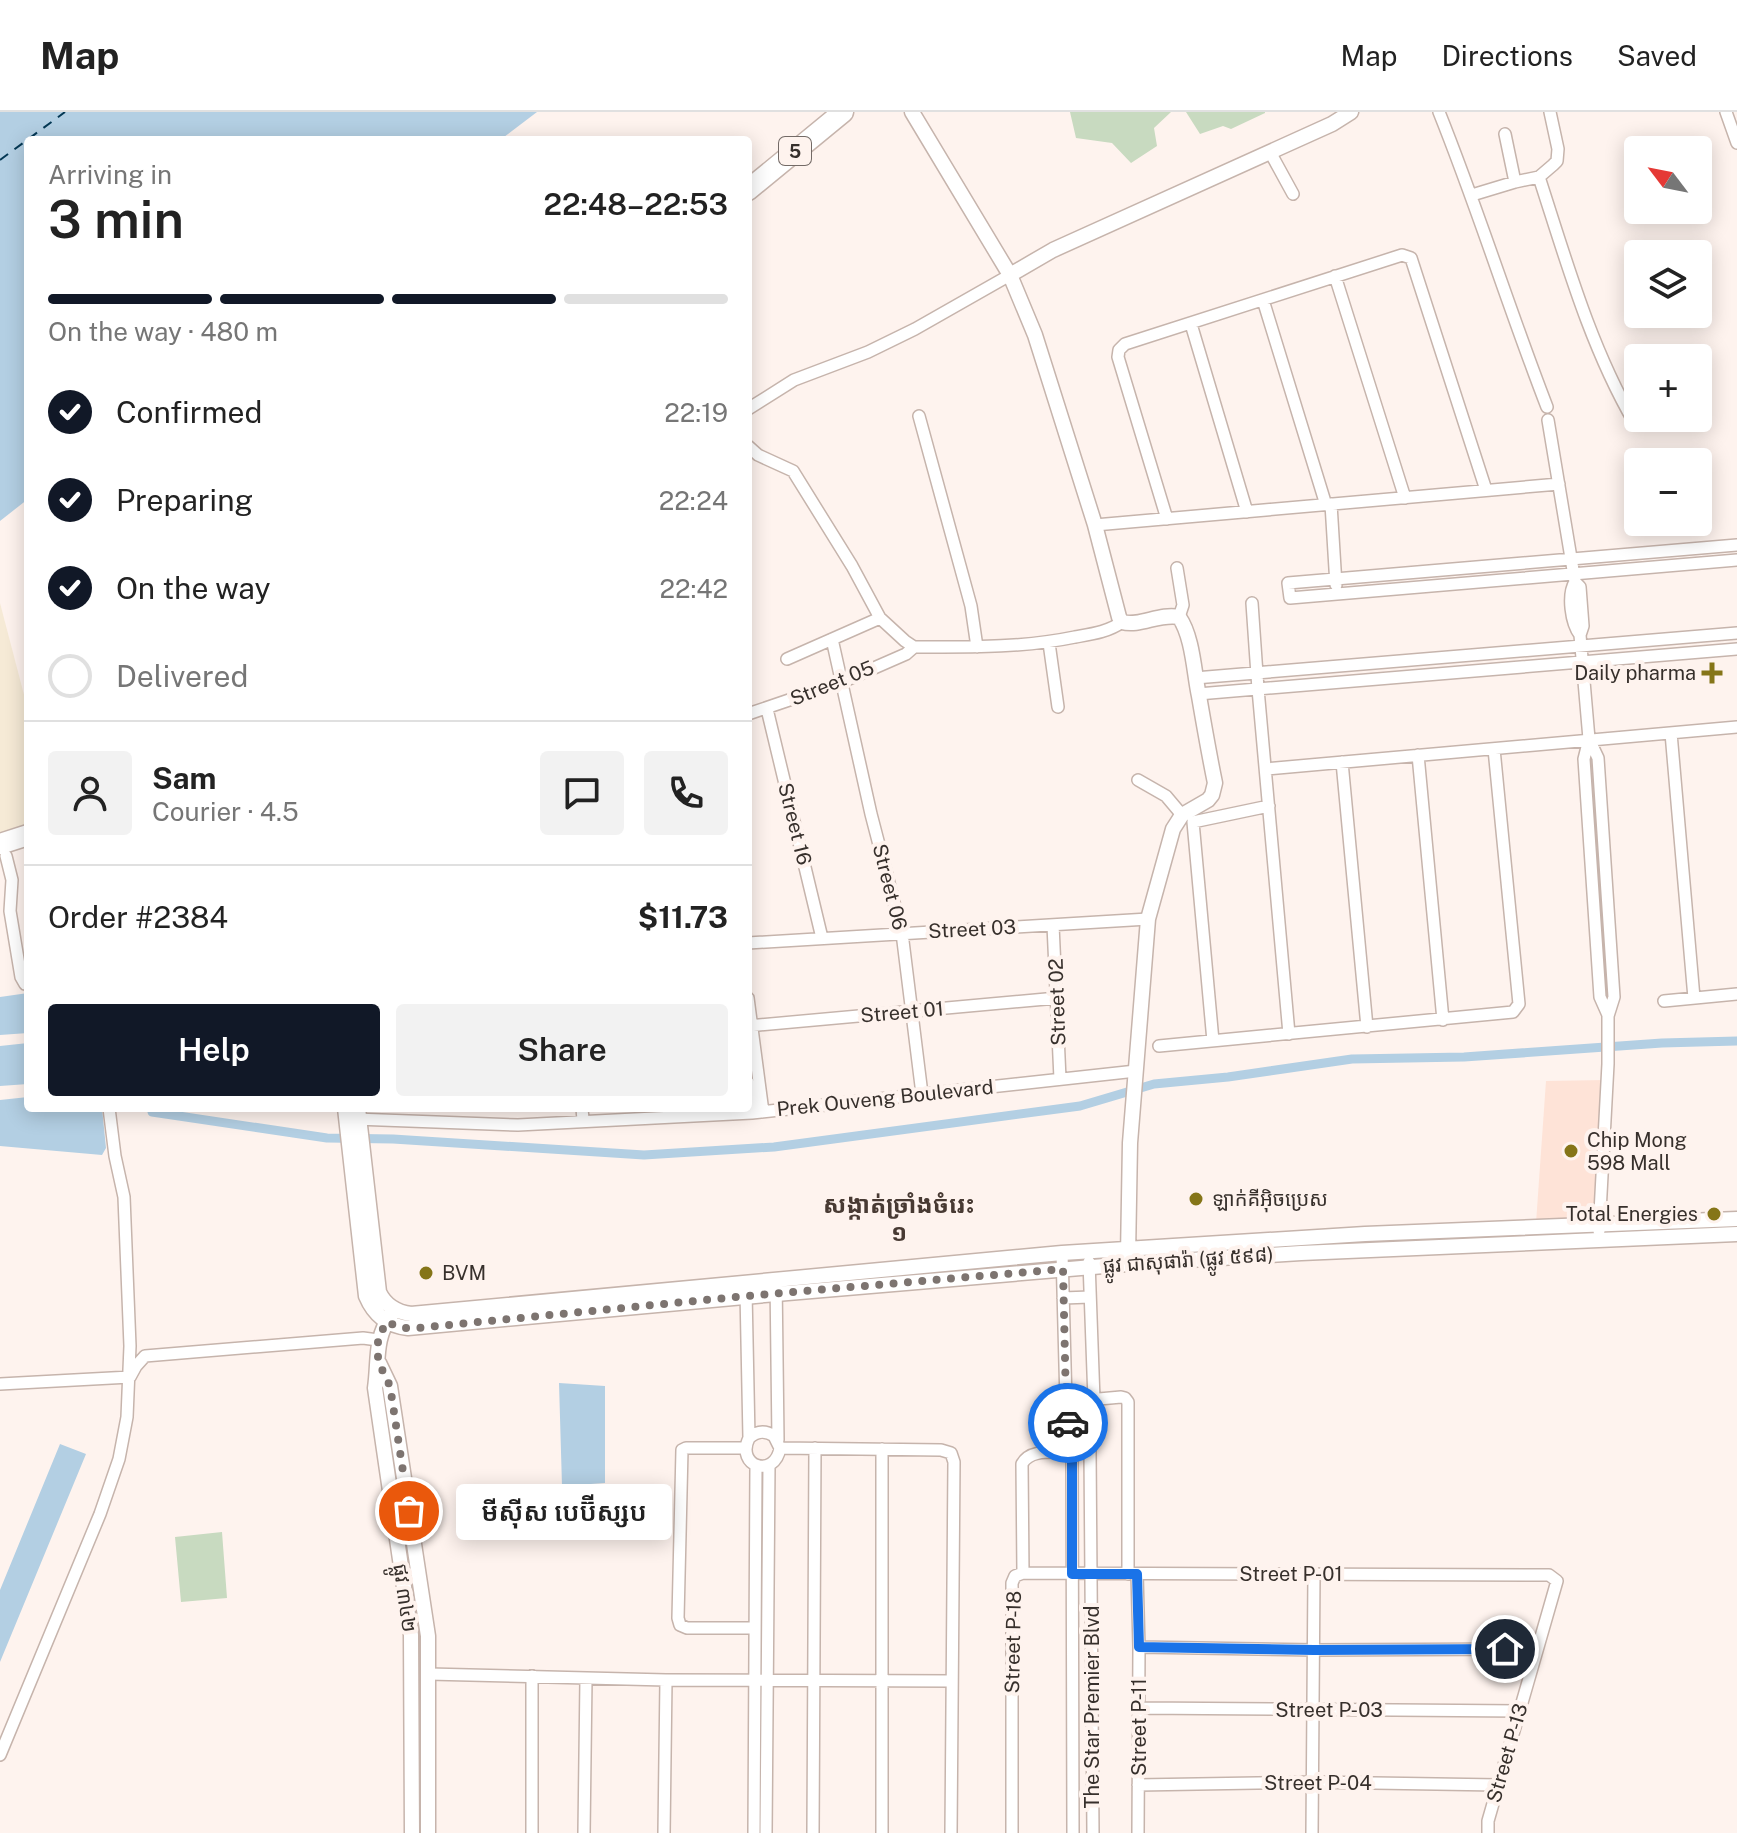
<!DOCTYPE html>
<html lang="en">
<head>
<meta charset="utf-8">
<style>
  :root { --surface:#fff; --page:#f2f2f2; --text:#222; --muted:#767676; --line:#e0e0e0; --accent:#111827 }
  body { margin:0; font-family:"Public Sans","Noto Sans Khmer",sans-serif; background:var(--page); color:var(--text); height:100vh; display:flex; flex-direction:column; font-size:30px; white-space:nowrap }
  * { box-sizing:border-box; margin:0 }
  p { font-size:26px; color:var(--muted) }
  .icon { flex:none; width:44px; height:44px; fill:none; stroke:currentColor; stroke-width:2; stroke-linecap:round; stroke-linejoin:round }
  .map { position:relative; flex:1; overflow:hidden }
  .sheet { position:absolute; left:24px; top:24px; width:728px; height:976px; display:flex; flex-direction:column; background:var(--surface); border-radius:8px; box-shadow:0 4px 20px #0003 }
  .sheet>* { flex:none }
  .needle { width:52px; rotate:302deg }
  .controls { position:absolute; left:1624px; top:24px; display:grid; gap:16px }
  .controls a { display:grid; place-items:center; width:88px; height:88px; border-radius:8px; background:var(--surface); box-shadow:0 4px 20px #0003; font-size:40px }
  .pin { position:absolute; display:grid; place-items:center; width:68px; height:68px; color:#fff; margin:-34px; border:4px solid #fff; border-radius:50%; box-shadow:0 2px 8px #0007 }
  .courier { position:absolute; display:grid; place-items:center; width:80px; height:80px; margin:-40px; border:6px solid #1a73e8; border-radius:50%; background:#fff; color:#222; box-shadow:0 2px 10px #0007 }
  .bubble { position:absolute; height:56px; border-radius:8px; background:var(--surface); box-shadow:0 4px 20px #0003; font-size:26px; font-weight:600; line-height:56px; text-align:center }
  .overview em { font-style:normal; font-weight:600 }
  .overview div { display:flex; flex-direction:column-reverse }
  .overview { display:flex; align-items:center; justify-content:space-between; height:136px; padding:0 24px }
  h1 { font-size:52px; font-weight:600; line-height:60px }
  .bar { display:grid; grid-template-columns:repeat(4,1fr); gap:12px 8px; align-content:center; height:96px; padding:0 24px }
  .bar i { height:10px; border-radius:6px; background:var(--line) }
  .bar .on { background:var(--accent) }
  .bar p { grid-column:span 4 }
  .line { display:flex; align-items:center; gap:20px; padding:0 24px; border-top:2px solid var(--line) }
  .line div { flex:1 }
  .round { display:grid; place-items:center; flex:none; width:84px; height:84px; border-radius:8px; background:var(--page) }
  ol { padding:0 24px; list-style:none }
  li { display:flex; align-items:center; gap:24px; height:88px }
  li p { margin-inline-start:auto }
  li .icon { padding:8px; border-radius:50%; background:var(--accent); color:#fff; stroke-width:4 }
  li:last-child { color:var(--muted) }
  li i { width:44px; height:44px; border:4px solid var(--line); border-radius:50% }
  .action { display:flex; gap:16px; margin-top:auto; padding:16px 24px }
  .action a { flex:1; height:92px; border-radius:8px; background:var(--accent); color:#fff; font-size:32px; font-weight:600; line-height:92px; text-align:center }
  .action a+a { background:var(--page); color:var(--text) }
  header { display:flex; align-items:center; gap:48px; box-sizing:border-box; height:112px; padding:0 40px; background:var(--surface); border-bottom:2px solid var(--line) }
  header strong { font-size:38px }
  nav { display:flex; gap:44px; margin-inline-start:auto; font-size:28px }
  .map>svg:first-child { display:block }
  .built { fill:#fee3d7 }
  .industrial { fill:#f6ead6 }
  .green { fill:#c8dac0 }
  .water { fill:#b3cfe3 }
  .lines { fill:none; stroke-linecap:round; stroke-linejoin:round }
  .canal { stroke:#b3cfe3; stroke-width:9 }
  .ferry { stroke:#053955; stroke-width:2; stroke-dasharray:10 8; stroke-linecap:butt }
  .street-casing { stroke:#c6b4ac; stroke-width:14 }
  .secondary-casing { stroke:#c6b4ac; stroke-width:17 }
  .highway-casing { stroke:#c6b4ac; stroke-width:23 }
  .street { stroke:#fff; stroke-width:11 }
  .secondary { stroke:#fff; stroke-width:14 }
  .highway { stroke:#fff; stroke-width:20 }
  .done { stroke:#7d7470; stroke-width:8; stroke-dasharray:0 14.4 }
  .route { stroke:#1a73e8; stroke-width:10 }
  .poi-dot { fill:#857518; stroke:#fef3ee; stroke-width:3 }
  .labels { text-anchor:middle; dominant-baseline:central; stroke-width:8; stroke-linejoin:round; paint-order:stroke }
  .shield { fill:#fef3ee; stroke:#736a66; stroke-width:2 }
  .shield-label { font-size:18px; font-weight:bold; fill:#37302c }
  .poi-label { font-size:20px; fill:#37302c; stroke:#fef3ee; text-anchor:start }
  .street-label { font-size:20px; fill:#37302c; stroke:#fef3ee }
  .quarter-label { font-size:24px; font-weight:bold; fill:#483a33; stroke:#fef3ee }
</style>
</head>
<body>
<header>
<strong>Map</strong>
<nav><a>Map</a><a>Directions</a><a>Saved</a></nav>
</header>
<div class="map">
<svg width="1737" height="1721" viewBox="0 0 1737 1721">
  <rect width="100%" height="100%" fill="#fef3ee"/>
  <path class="built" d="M1606,968L1597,1108L1536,1111L1546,969Z"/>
  <path class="industrial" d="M0,491L28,598V712L0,722Z"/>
  <path class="green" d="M1070,0H1171L1154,16L1157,34L1131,51L1112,31L1076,26Z
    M1186,0H1265V1L1231,17L1223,14L1200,22Z
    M222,1420L227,1486L181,1490L175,1425Z"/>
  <path class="water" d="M0,0H537L500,28H28V387L0,409Z
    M28,881V921L0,923V885Z
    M28,931V972L0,974V934Z
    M28,985V996H102L106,1036L102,1043L0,1034V988Z
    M559,1271L605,1274V1371L562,1374Z
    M60,1332L86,1342L0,1550V1478Z"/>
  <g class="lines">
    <path class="canal" d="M152,1000L327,1026L393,1027L644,1043L774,1035L1080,994L1154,972L1228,965L1352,947L1464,945L1662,931L1737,929"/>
    <path class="ferry" d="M0,48L65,0"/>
    <g class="street-casing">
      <path id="street" d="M1439,0C1478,97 1509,197 1547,295
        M1726,0L1737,31
        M1505,22L1515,70
        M1270,40L1293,82
        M1539,65C1566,148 1590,234 1634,310
        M1472,83L1515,70L1539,65L1553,53L1557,49L1558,37L1550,0
        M1335,164L1405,386
        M1263,188L1326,393
        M1191,212L1247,400
        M748,297L794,268L868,240L915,217L1010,163
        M919,304L971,494L977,535
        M1548,308L1575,470
        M748,334L758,343L793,359L852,454L880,506L905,529L914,535C968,535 1022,536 1075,525C1092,522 1108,520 1122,510
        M1331,392L1336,473
        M1167,407L1118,245L1119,238L1125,232L1402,143L1411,146L1486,378
        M1095,413L1559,372
        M1737,433L1288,471L1290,486L1737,448
        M1177,456L1183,493L1179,505
        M1575,470L1580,475L1583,514L1580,523C1571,511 1567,483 1575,470Z
        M1252,491L1258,577L1289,922
        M1580,523L1589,627L1598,646L1614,885L1608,904V952L1599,1119
        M832,527L871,702L902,821L922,982
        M1049,531L1058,595
        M787,547L880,506
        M1195,566L1737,521
        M1198,582L1737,537
        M767,597L822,826
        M748,602L842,570L906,542L914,535
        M1671,621L1694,886
        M1589,627L1584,647L1600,885L1608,903
        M1418,643L1443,908
        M1342,650L1367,915
        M1266,657L1737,615
        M1138,668L1166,684L1182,703
        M6,744L12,768L10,799L21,865L25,872H28
        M1053,813L1060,967
        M748,831L1148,807
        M748,886L763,1000
        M1664,889L1737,882
        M748,914L1057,886
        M1213,929L1193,710L1269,694
        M1159,934L1513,900L1519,892L1494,637
        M748,970L752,1001
        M582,996L583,1008
        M355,1007L518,1013L752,1001L1136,959
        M1062,1141L1066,1290L1072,1340L1073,1721
        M1089,1150L1094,1288L1090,1339L1093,1721
        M776,1167L778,1328
        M746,1180L749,1326C735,1355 775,1367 780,1336L774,1324C765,1318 757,1319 749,1326
        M1063,1186L1090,1185
        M0,1272L130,1265L136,1254L145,1244L363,1226L378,1228
        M1066,1290L1121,1285L1125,1286L1128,1290V1462
        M745,1336H686L682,1338L678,1506L680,1513L687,1516H755
        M780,1336L941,1338L951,1341L954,1350L951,1721
        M882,1337V1721
        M1023,1461L1549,1463L1557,1469L1488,1709V1721
        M1023,1461L1022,1352C1030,1336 1055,1341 1072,1340
        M1137,1462L1139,1535L1138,1721
        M1139,1535L1314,1538L1537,1537
        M429,1562L666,1568L952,1569
        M1139,1596L1520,1599
        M0,1643L100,1402L119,1347L127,1305L130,1234L124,1085L115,1044L109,996
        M1138,1673L1312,1670L1498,1673
        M532,1721V1564
        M584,1721L586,1567
        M664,1721L666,1568
        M754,1721L756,1353
        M766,1721L769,1353
        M813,1721L815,1336
        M1012,1721V1471L1015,1464L1023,1461
        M1312,1721L1314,1462"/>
    </g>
    <g class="secondary-casing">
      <path id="secondary" d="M912,0L1010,163L1035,223L1095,413L1119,505L1122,510C1140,515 1159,501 1179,505C1193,525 1194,561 1199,584C1204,613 1209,642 1215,671L1212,683L1208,688L1182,703L1173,717L1148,807L1130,1031L1128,1143
        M1010,163L1053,138L1332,12L1351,0
        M345,996L366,1184C374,1203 388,1214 408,1216L776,1182L1128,1152L1301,1141L1737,1122
        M358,996L379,1180C385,1193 396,1200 411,1202L1062,1141L1365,1122L1737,1107
        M391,1203C374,1227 379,1249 375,1276L411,1523L412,1721
        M379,1251L390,1274L428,1524V1721"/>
    </g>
    <g class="highway-casing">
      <path id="highway" d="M748,78L843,0
        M0,732L28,723"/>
    </g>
    <use href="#street" class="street"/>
    <use href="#secondary" class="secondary"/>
    <use href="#highway" class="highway"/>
  </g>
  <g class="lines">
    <path class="done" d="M409,1399L390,1274L378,1249V1228L386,1210L402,1216H417L746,1184L1063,1157L1066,1290L1068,1311"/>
    <path class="route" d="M1068,1311L1072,1340V1462H1137L1139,1535L1314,1538L1505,1537"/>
  </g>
  <g class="poi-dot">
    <path d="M1708 549h8v8h8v8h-8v8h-8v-8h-8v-8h8z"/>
    <circle cx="1571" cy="1039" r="8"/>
    <circle cx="1196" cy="1087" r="8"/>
    <circle cx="1714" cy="1102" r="8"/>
    <circle cx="426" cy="1161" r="8"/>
  </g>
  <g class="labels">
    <rect class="shield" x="779" y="25" width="32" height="28" rx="6"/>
    <g class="shield-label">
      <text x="795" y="39">5</text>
    </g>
    <g class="poi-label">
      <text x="1696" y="561" text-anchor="end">Daily pharma</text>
      <text x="1587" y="1028">Chip Mong<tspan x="1587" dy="23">598 Mall</tspan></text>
      <text x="1212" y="1087">ឡាក់គីអ៊ិចប្រេស</text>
      <text x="1698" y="1102" text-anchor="end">Total Energies</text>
      <text x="442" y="1161">BVM</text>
    </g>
    <g class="street-label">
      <text transform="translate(832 571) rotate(-22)">Street 05</text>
      <text transform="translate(795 712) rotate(76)">Street 16</text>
      <text transform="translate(890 775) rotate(76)">Street 06</text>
      <text transform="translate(972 817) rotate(-3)">Street 03</text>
      <text transform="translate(1057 890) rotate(-92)">Street 02</text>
      <text transform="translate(902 900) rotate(-5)">Street 01</text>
      <text transform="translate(885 986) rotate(-6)">Prek Ouveng Boulevard</text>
      <text transform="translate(1188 1148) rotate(-4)">ផ្លូវ ជាសុផារ៉ា (ផ្លូវ ៥៩៨)</text>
      <text x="1291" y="1462">Street P-01</text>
      <text transform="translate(405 1486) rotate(82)">ផ្លូវ ៣៤២</text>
      <text transform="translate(1013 1530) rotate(-89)">Street P-18</text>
      <text transform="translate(1092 1595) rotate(-90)">The Star Premier Blvd</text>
      <text x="1329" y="1598">Street P-03</text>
      <text transform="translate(1139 1615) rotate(-90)">Street P-11</text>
      <text transform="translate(1507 1641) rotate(-74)">Street P-13</text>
      <text x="1318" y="1671">Street P-04</text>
    </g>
    <g class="quarter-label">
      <text x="899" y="1092">សង្កាត់ច្រាំងចំរេះ<tspan x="899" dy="28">១</tspan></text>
    </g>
  </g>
</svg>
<div class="controls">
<a><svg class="needle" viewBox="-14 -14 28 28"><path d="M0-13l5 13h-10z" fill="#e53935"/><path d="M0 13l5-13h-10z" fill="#767676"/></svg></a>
<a><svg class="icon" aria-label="layers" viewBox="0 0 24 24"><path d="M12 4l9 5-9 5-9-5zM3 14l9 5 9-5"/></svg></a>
<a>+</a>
<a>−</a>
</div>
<div class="pin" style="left:409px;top:1399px;background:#ea580c"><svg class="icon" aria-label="bag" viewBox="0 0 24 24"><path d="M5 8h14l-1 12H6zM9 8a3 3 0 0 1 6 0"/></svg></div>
<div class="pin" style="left:1505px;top:1537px;background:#1f2937"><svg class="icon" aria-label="home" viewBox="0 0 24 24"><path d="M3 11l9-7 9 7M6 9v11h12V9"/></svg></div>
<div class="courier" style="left:1068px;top:1311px"><svg class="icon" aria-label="car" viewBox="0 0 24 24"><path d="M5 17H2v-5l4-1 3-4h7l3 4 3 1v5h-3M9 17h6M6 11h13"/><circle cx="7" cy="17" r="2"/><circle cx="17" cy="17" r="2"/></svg></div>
<div class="bubble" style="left:456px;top:1372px;width:216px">មីសុីស បេប៊ីស្សប</div>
<section class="sheet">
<div class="overview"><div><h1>3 min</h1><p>Arriving in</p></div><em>22:48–22:53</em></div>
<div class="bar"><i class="on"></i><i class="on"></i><i class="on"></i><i></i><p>On the way · 480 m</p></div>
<ol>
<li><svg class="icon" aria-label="check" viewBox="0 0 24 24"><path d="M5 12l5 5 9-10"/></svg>Confirmed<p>22:19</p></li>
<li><svg class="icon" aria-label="check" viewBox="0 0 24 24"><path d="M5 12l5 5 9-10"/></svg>Preparing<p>22:24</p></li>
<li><svg class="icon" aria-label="check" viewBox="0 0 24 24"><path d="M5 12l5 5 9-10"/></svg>On the way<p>22:42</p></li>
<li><i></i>Delivered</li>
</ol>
<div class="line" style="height:144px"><a class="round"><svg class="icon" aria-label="person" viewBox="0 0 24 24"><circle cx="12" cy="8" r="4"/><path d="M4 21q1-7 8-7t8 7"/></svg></a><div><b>Sam</b><p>Courier · 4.5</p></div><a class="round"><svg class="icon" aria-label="chat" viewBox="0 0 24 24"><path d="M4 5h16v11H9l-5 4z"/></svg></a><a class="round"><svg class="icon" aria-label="phone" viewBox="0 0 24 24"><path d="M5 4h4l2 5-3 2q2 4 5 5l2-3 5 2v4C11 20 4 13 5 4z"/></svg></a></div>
<div class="line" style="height:104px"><div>Order #2384</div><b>$11.73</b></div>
<div class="action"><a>Help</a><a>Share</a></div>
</section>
</div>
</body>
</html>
